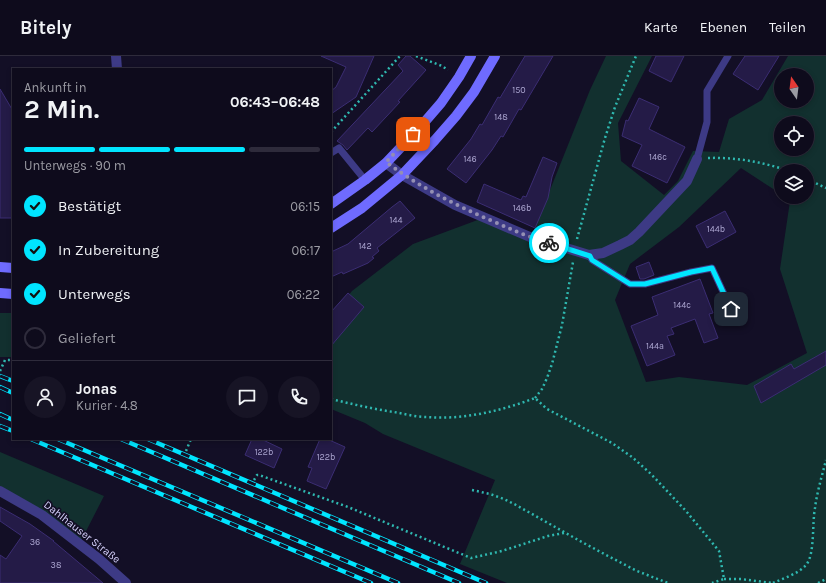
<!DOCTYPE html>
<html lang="de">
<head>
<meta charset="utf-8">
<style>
  :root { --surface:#0e0b1c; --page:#171425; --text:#f1f3f6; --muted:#9b9ba3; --line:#2e2b3b; --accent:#00e5ff }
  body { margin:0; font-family:Karla,sans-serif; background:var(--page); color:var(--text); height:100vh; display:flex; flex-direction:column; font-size:15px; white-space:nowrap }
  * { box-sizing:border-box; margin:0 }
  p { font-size:13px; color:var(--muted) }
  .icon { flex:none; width:22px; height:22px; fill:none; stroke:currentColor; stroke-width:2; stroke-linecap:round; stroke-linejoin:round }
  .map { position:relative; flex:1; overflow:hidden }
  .details { position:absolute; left:12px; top:12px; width:320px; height:372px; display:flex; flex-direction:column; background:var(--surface); border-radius:0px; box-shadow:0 2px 6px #0003,0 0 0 1px var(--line) }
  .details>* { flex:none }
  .needle { width:26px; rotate:346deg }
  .fabs { position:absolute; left:774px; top:12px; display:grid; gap:8px }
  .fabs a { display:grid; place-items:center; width:40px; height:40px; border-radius:50%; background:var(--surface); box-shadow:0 2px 6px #0003,0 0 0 1px var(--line); font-size:20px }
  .pin { position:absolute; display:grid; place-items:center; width:34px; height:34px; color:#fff; margin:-17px; border-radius:8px; box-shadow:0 2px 6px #0006 }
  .courier { position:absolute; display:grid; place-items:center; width:40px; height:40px; margin:-20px; border:3px solid #00e5ff; border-radius:50%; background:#fff; color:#222; box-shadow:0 1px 5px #0007 }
  .headline em { font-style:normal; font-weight:700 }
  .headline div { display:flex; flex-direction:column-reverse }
  .headline { display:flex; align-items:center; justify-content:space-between; height:68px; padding:0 12px }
  h1 { font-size:26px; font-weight:700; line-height:30px }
  .bar { display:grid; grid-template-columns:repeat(4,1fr); gap:6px 4px; align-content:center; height:48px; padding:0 12px }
  .bar i { height:5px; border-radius:3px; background:var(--line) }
  .bar .current { background:var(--accent) }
  .bar p { grid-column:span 4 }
  .line { display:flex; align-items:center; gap:10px; padding:0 12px; border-top:1px solid var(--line) }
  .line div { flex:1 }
  .round { display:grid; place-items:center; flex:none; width:42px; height:42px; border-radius:21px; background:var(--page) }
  ol { padding:0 12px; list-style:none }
  li { display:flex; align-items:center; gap:12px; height:44px }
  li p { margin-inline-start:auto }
  li .icon { padding:4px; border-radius:50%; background:var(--accent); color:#111; stroke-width:4 }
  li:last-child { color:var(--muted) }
  li i { width:22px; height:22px; border:2px solid var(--line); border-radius:50% }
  header { display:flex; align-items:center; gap:24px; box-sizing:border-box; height:56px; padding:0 20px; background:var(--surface); border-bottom:1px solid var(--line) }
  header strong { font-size:19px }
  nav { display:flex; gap:22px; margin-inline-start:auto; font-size:14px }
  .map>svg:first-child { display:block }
  .green { fill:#12302f; fill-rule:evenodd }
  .building { fill:#241b47; stroke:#3b2d73 }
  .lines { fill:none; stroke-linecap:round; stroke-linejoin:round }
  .path { stroke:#2fb8b0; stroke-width:2.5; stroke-dasharray:2 3; stroke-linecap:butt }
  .service { stroke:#3d3a85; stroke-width:7 }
  .minor { stroke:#3d3a85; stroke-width:10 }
  .secondary { stroke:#6f6bff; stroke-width:10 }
  .rail-casing { stroke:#00e5ff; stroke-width:4.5 }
  .rail { stroke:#130f26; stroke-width:3; stroke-dasharray:9; stroke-linecap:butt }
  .done { stroke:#948fb3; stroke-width:4; stroke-dasharray:0 7.2 }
  .route { stroke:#00e5ff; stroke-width:5 }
  .labels { text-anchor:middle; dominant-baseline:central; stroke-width:3.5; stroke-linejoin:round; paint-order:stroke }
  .number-label { font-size:9px; fill:#aca6d1 }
  .street-label { font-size:11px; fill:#d9d4ff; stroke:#130f26 }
</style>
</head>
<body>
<header>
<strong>Bitely</strong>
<nav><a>Karte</a><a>Ebenen</a><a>Teilen</a></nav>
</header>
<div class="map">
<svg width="826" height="527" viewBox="0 0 826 527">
  <rect width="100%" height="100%" fill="#130f26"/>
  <path class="green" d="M606,0H652L618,67L621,105L664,139L678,125L693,95L719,96L729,63L762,44L788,0H826V527H507L460,508L495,424L383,378L365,367L331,353V261L352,235L413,188L483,162L530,184L590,34ZM781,19H807V45H781ZM781,67H807V93H781ZM741,112L781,138V115H807V141H785L790,145L780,213L807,297L747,329L679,321L646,326L615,244L630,208L679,171Z
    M0,257H13V301H0Z
    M0,396L104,440L81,485L44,456L0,430Z"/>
  <path class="building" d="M321,0H374L356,41L331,58V35L336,31L346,11Z
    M406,0H410L426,14L398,45L400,46L372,76L368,72L347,94L343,89L337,85L403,15L398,9Z
    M525,0H553L521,54L519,53L503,81L501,80L492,94L466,127L447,113L471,83L480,68L482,69L498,41L500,42Z
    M656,0H684L671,26L649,15Z
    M745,0H779L758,34L733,18Z
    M0,33L13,55V162H0Z
    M639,42L659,51L649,73L685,91L667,127L632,110L642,89L622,80L626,64L628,65Z
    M543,101L557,107L552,121L548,142L535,172L477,146L484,128L521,144L523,140L526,141Z
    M400,145L415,162L377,192L379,195L372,201L374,202L368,207L343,218L342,216L331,221V196L348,188L392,151Z
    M725,155L736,176L707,192L696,170Z
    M649,206L654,219L644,223H640L636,211Z
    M700,223L713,257L709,258L718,282L704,287L695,263L671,272L674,278L667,280L675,299L647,310L631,270L658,259L652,241Z
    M348,237L364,251L331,290V256Z
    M826,295V309L761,347L754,330L791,308L794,313Z
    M252,383H261L282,393L274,412L245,399Z
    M320,383H327L345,391L326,433L307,425L312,412L308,411Z
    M0,451L30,468L54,485H53L103,527H0V499L6,503L22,480L0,465Z"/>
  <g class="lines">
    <path class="path" d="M416,0L442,10L448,14
      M331,76L400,0
      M708,102C735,101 763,106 789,115
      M807,123L826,132
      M577,183L605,82L615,51L636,0
      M0,315L5,304H13
      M535,342L542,333L547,322L552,308L562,269L573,206
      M331,343C352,348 373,353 394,356C405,358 416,361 427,361C463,364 501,355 535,342L547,353L612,387L632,401L651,418L686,455L719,495L724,523L712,527
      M186,395L191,383
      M254,424L257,419H259L348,451L471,502L502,495L548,480L564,477
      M472,434L490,438L504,443L516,449L580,485L608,500L637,515L668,527
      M724,523H741L772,527
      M773,527C784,522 798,518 806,509C815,499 812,467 815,452C817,436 822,420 826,404
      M818,527L826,523"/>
    <path class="service" d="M331,97L339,92L365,124
      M697,103L707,66V35L728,0
      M589,199L592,204L630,228H645L691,216L712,212L731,253"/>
    <path class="minor" d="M116,0L117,13
      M386,107L402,119L455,149L530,181L589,199L603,197L620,189L630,184L639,176L687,125L697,103
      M0,435L42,459L99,503L126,527"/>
    <path class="secondary" d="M331,148L365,124L386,107L422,69L441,47L459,21L471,0
      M331,172L362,152L402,119L435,84L456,60L474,36L495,0
      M0,211L13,212
      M0,237L13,238"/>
    <g class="rail-casing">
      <path id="rail" d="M0,320L13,325
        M0,331L13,337
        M0,358L13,364
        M0,370L13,375
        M31,383L371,527
        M58,383L398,527
        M121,383L459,527
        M148,383L486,527"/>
    </g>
    <use href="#rail" class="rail"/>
  </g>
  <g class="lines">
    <path class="done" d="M413,78L386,106C418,130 453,148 490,164C510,173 528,181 549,187"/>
    <path class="route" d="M549,187L590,200L592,204L630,228H645L691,216L712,212L731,253"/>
  </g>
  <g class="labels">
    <g class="number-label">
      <text x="519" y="34">150</text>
      <text x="501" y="61">148</text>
      <text x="658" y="101">146c</text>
      <text x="470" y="103">146</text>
      <text x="522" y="152">146b</text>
      <text x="396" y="164">144</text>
      <text x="716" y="173">144b</text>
      <text x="365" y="190">142</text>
      <text x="682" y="249">144c</text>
      <text x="655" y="290">144a</text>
      <text x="264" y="396">122b</text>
      <text x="326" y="401">122b</text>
      <text x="35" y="486">36</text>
      <text x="56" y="509">38</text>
    </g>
    <g class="street-label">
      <text transform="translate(82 476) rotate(38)">Dahlhauser Straße</text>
    </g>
  </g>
</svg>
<div class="fabs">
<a><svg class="needle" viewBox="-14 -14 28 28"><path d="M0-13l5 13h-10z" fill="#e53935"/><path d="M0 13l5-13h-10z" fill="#9b9ba3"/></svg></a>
<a><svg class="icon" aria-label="locate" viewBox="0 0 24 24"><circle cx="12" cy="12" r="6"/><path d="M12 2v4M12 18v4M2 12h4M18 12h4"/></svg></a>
<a><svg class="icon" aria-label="layers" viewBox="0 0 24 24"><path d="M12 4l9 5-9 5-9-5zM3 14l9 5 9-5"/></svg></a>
</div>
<div class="pin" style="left:413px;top:78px;background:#ea580c"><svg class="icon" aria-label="bag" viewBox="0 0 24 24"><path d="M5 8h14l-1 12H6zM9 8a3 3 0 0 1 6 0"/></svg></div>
<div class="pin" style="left:731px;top:253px;background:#1f2937"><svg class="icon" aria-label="home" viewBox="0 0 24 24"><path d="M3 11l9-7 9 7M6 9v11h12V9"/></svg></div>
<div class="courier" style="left:549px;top:187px"><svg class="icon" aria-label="bike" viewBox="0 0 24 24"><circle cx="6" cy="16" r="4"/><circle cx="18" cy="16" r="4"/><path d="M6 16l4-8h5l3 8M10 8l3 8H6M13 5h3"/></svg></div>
<section class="details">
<div class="headline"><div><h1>2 Min.</h1><p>Ankunft in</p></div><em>06:43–06:48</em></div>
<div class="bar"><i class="current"></i><i class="current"></i><i class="current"></i><i></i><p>Unterwegs · 90 m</p></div>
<ol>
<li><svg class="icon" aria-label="check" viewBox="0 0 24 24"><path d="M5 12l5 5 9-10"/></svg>Bestätigt<p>06:15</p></li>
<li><svg class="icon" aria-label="check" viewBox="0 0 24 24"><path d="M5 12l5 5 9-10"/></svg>In Zubereitung<p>06:17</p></li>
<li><svg class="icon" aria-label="check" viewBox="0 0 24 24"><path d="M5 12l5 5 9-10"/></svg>Unterwegs<p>06:22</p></li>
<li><i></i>Geliefert</li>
</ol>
<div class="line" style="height:72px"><a class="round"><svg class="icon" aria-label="person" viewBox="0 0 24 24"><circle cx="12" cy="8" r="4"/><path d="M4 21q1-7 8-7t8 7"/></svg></a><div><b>Jonas</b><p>Kurier · 4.8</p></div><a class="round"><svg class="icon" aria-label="chat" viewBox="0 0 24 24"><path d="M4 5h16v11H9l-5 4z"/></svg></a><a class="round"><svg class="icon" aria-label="phone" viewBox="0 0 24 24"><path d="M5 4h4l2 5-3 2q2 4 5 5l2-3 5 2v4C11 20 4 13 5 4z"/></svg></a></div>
</section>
</div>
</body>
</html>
